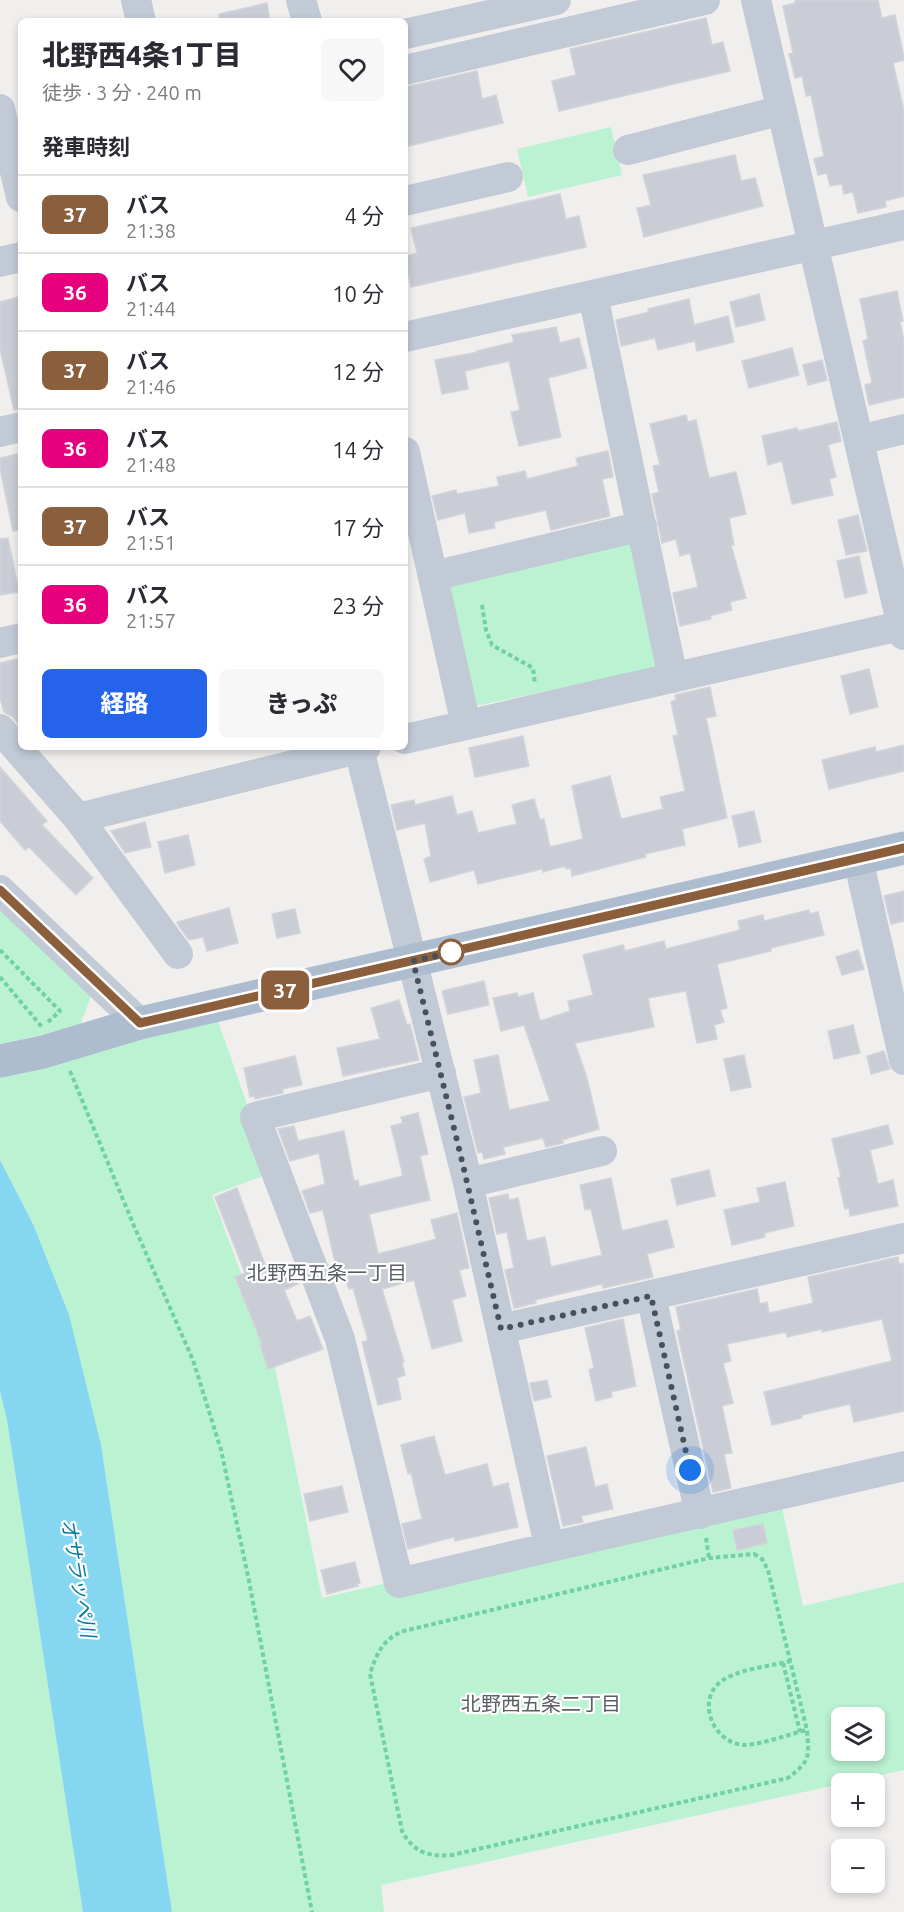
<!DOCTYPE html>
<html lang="ja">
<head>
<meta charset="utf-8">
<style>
	:root { --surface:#fff; --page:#f7f7f7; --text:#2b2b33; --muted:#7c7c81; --line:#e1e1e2; --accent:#2563eb }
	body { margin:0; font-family:Ubuntu,"Noto Sans JP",sans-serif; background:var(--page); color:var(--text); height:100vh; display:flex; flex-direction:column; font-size:22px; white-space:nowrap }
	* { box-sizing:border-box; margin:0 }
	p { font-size:20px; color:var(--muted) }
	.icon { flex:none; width:33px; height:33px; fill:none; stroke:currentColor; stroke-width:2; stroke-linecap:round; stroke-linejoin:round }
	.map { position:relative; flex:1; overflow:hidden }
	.panel { position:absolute; left:18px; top:18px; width:390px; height:732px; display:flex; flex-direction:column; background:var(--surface); border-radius:9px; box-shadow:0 3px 9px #0003 }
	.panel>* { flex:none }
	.badge { padding:0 12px; border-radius:9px; font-size:21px; line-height:39px }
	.fabs { position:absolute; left:831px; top:1707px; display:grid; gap:12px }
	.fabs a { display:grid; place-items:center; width:54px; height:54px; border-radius:9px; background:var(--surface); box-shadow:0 3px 9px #0003; font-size:30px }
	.you { position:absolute; width:30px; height:30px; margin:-15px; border:4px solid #fff; border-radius:50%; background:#1a73e8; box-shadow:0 0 0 9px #1a73e833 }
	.map>.badge { position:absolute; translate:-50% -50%; box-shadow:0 0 0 3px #fff }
	h2 { padding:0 24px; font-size:22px; line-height:54px }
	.round { display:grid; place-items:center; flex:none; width:63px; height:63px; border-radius:9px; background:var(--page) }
	.summary { display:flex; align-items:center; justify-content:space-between; height:102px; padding:0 24px }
	h1 { font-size:28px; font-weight:800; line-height:45px }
	.button { display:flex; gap:12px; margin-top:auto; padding:12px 24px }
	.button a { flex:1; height:69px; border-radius:9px; background:var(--accent); color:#fff; font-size:24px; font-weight:800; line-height:69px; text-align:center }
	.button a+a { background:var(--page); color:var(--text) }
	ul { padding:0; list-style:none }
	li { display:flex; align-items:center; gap:18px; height:78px; padding:0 24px; border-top:2px solid var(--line) }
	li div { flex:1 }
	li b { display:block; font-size:22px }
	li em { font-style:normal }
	li .badge { min-width:66px; font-weight:700; text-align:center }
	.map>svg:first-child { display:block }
</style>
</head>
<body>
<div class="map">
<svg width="904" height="1912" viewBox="0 0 904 1912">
	<rect width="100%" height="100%" fill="#f1efee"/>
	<path fill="#baf2d2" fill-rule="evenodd" d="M611,127l11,48 -94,22 -11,-48z
		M637,539l26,128 -193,40 -26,-127z
		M0,905l93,86 -13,34 -80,20z
		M216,1015l55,158 -59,22 62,167 48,236 457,-105 24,113 101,-24v188l-523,115 3,27h-212l-71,-467 -68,-221 -33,-64v-88zM842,1718h32v32h-32z
		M0,1391l7,29 76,492h-83z"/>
	<path fill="#85d6f1" d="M0,1160l33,64 36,91 32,130 71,467h-89l-76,-492 -7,-29z"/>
	<path fill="#cacdd5" stroke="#d2d4db" stroke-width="1.5" d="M795,0h83l4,18 13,-3 9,42v3l-11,3 11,47v86l-19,5 1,6 -28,6 -5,-21 -9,2 -2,-10 -12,2 -3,-13 -9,2 -4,-16 10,-3 -13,-61 -5,1 -4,-20 -7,2 -6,-24 4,-1 -10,-47 12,-3z
		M267,3l3,18h-51v-7z
		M706,18l6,27 11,-3 7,29 -171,40 -7,-30 24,-6 -6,-26z
		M477,71l5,28 14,-4 7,28 -98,24v-60z
		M735,155l6,26 14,-3 8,28 -119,31 -7,-29 14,-3 -8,-30z
		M560,194l6,25 13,-3 7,31 -175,40 -6,-31 12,-3 -6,-25z
		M897,291l6,30 -3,1 4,19v56l-35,8 -4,-20 7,-2 -9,-42 5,-2 -8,-40z
		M759,294l6,26 -29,7 -6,-25z
		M21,296v113l-7,1 -14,-61v-47z
		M689,299l5,26 34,-9 6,26 -37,9 -2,-10 -37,9 -3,-12 -34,8 -5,-26 33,-8 -1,-3z
		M556,327l4,16 19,-5 8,30 -39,10 13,59 -42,9 -8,-34 9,-2 -11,-49 -44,10 3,18 -26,5 -7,-34 43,-8 -1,-1 37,-9 -2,-7z
		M792,348l7,27 -50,13 -7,-27z
		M822,360l5,20 -19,5 -5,-20z
		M686,415l2,7 8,-2 13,58 27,-6 10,42 -17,4 5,27h-3l15,53 -16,4 2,8 -22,6 1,3 -31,7 -7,-33 25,-6 -8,-34 -10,3 -4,-17 -14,4 -10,-49 7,-2 -6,-26 7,-1 -10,-41z
		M837,422l4,19 -13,4 8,32 -7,2 4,16 -41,9 -10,-43 -14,4 -6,-29 35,-8 1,3z
		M608,451l5,26 -11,2 8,37 -59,14 -5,-20 -52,12 1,6 -26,5 -4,-20 -27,7 -6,-24 24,-6 1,4 42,-8 -2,-9 28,-6 2,8 51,-13 -2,-8z
		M17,454l4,20v56l-8,1 -13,-63v-10z
		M858,515l9,36 -21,4 -8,-35z
		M8,538l11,54 -19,3v-56z
		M859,556l8,37 -22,5 -8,-37z
		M21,658v69l-8,-10 -9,-5 -4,-15v-34z
		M869,669l9,38 -28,7 -9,-38z
		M710,687l6,29 -10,2 21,100 -45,11 3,16 -40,9 1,3 -74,19 -1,-8 -5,1 -1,-3 -22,6 -1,-3 -64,15 -4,-14 -44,12 -6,-23 7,-3 -6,-33 -28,7 -6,-25 23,-5 1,5 37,-9 5,19 15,-4 6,22 39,-9 -5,-19 22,-6 6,21 4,-1 6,28 33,-8 -11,-53 38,-10 11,43 42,-10 -3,-12 25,-6 -12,-55 5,-1 -7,-33 5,-2 -1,-5z
		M523,736l6,30 -54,11 -6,-29z
		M904,745v26l-75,18 -7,-29 53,-13 1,5z
		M0,767l47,54 -5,4 51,53 -17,17 -47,-48 -4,3 -25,-29z
		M754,811l7,31 -22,5 -7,-31z
		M145,822l6,25 -26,6 -14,-22z
		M188,835l7,30 -30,8 -7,-31z
		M904,891v30l-13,3 -7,-28z
		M229,908l9,35 -31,8 -4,-14 -14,3 -11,-15 -1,-3z
		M295,909l5,24 -23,5 -5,-24z
		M809,910l1,4 8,-2 6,23 -53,13v3l-54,13 10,44 -7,2 4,12 -10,3 3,14 -20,4 -11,-52 -38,7 6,29 -79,16 12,35 12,51 -37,11 1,3 -17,4 -3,-9 -40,9 2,7 -21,5 -2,-7 -4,1 -14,-56 17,-4 -7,-33 24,-5 11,55 41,-9 -26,-76 -23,6 -8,-33 24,-5 1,4 15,-4 7,28 30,-10 -2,-10 25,-6 -10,-40 40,-10 2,6 39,-10 2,8 74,-19 -2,-9 25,-6 1,6z
		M858,950l6,19 -22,6 -6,-18z
		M484,981l5,24 -41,9 -6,-23z
		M399,1000l8,25 3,-1 9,36 -76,16 -6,-28 43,-9 -9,-31z
		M853,1025l7,28 -26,6 -6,-28z
		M884,1051l6,18 -19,5 -4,-18z
		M744,1055l7,32 -20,4 -7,-32z
		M295,1056l7,29 -20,4 1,4 -28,6 -1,-3 -4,1 -6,-29z
		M418,1113l10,41 -8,2 10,44 -61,14 9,40 58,-15 -5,-19 26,-7 12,55 -10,2 7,26 -14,4 10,41 -30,8 -18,-69 -32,9 22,73 -2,1 3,12 -8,3 4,21 -23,6 -16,-63 6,-2 -15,-52 -4,1 -3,-7 -2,1 -5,-13 -2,1 -14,-61 -13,3 -8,-22 23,-7 -6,-31 -29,8 -12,-32 16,-3 4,15 46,-10 10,50 4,-1 1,7 44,-11 -12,-50 12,-3 -2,-6z
		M888,1125l5,19 -23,6 8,34 15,-4 5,26 -48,10 -1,-8 -4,1 -7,-31 3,-1 -9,-38z
		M709,1170l6,26 -38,9 -6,-26z
		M611,1178l11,53 45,-11 7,27 -27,7 6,23 -50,11 -1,-4 -67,16 1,3 -22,5 -9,-38 9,-2 -7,-36 -10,2 -8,-36 19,-4 1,6 9,-2 9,43 18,-4 6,30 51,-12 -11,-46 -6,1 -5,-25z
		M785,1182l9,44 -30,7 1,4 -33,8 -8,-35 36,-8 -3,-14z
		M237,1188l28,77 3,-1 4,12 20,-8 6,16 -14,6 13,31 13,-5 13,33 -55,20 -8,-24 2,-1 -27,-67 10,-4 -30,-76z
		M898,1257l1,7 5,-1v148l-50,11 -4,-18 -48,11v3l-30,7 -8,-33 128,-31 -10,-42 -60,13v-3l-35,8 -1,-5 -59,12 4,17 -8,2 10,40 -11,3 10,47 -8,1 7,34 -18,4 -36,-161 4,-1 -5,-23 81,-18 3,15 7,-2 2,11 44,-10 -5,-26z
		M623,1319l13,67 -25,6 1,5 -16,4 -7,-31 5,-2 -9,-40z
		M547,1380l4,17 -17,4 -4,-18z
		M434,1436l11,39 42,-11 6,23 15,-4 10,44 -63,14 -1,-4 -46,12 -6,-25 20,-5 -11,-46 -3,1 -7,-29z
		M586,1447l9,40 12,-3 6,25 -32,7 2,6 -20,4 -16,-70z
		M342,1486l6,26 -38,9 -6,-27z
		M763,1524l4,19 -30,7 -4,-20z
		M355,1562l5,21 -3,1 1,2 -31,8 -6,-24z"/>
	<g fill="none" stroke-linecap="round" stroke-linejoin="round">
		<path stroke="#70d1a6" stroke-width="4" stroke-dasharray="4.5 3" stroke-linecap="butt" d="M482,605l4,25 6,15 41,23 2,16
			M0,950l60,61 -12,11
			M0,977l42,50
			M70,1071l64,155 59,134 28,90 27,126 64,336
			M706,1538l3,20
			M754,1554l8,5 6,11 39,160c2,28 4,30 -19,48l-336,77c-23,2 -38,-2 -50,-24l-32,-157c6,-19 13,-36 34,-43l305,-73z
			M791,1661c-20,5 -51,8 -68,19 -28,18 -11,63 21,65 16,0 46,-11 63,-15
			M783,1663l17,69"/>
		<path stroke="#c1cad5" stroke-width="30" d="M136,0l5,21
			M301,0l6,21
			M756,0l148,635
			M405,34l151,-34
			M405,70l300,-70
			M0,109l21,88
			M628,150l154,-40
			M405,201l103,-24
			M0,262l21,-5
			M593,295l80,383
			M405,337l499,-112
			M0,432l21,-5
			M859,440l45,-11
			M405,452l61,273
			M433,576l209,-50
			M0,643l21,-5
			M0,729l78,89 100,136
			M405,739l499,-114
			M359,749l109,434 81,363
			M78,818l288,-71
			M858,859l46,201
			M0,890l140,133
			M441,1073l-186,44 85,222 59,244c168,-41 337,-78 505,-117
			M468,1183l134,-32
			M651,1296l49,218
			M501,1329l403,-91"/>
		<path stroke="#adbdcf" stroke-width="33" d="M0,1061l43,-9 97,-29 764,-175"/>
	</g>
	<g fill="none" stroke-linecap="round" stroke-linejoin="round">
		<g stroke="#fff" stroke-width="14">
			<path id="line" d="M0,890l140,133 764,-175"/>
		</g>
		<use href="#line" stroke="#8b5e3c" stroke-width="9"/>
		<path stroke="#46515d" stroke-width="6" stroke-dasharray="0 10.8" d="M451,952l8,-1 -46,10 49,200 39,168 150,-33 39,174"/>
	</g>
	<circle fill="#fff" stroke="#8b5e3c" stroke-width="3" cx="451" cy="952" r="12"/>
	<g text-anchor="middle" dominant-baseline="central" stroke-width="4.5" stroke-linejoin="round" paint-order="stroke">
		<g font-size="20" fill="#5b5f64" stroke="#fff">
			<text x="327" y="1272">北野西五条一丁目</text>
			<text x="541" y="1703">北野西五条二丁目</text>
		</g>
		<g font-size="20" font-style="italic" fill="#057aa2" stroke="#fff">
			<text transform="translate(79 1578) rotate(80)">オサラッペ川</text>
		</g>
	</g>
</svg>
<div class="fabs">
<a><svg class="icon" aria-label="layers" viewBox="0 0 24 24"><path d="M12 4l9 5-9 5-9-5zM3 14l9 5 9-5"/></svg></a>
<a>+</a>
<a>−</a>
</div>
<div class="you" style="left:690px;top:1470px"></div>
<b class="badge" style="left:285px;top:990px;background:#8b5e3c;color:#fff">37</b>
<section class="panel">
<div class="summary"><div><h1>北野西4条1丁目</h1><p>徒歩 · 3 分 · 240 m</p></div><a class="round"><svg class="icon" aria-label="heart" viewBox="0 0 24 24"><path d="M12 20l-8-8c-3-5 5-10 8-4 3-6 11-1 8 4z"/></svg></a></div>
<h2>発車時刻</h2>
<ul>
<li><span class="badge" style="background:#8b5e3c;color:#fff">37</span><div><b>バス</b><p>21:38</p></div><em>4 分</em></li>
<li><span class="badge" style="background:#e6007e;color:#fff">36</span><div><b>バス</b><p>21:44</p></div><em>10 分</em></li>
<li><span class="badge" style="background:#8b5e3c;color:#fff">37</span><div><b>バス</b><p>21:46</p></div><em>12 分</em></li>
<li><span class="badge" style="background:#e6007e;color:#fff">36</span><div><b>バス</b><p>21:48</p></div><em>14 分</em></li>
<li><span class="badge" style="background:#8b5e3c;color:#fff">37</span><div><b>バス</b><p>21:51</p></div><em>17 分</em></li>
<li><span class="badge" style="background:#e6007e;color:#fff">36</span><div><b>バス</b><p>21:57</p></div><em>23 分</em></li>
</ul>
<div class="button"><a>経路</a><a>きっぷ</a></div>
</section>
</div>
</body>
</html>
